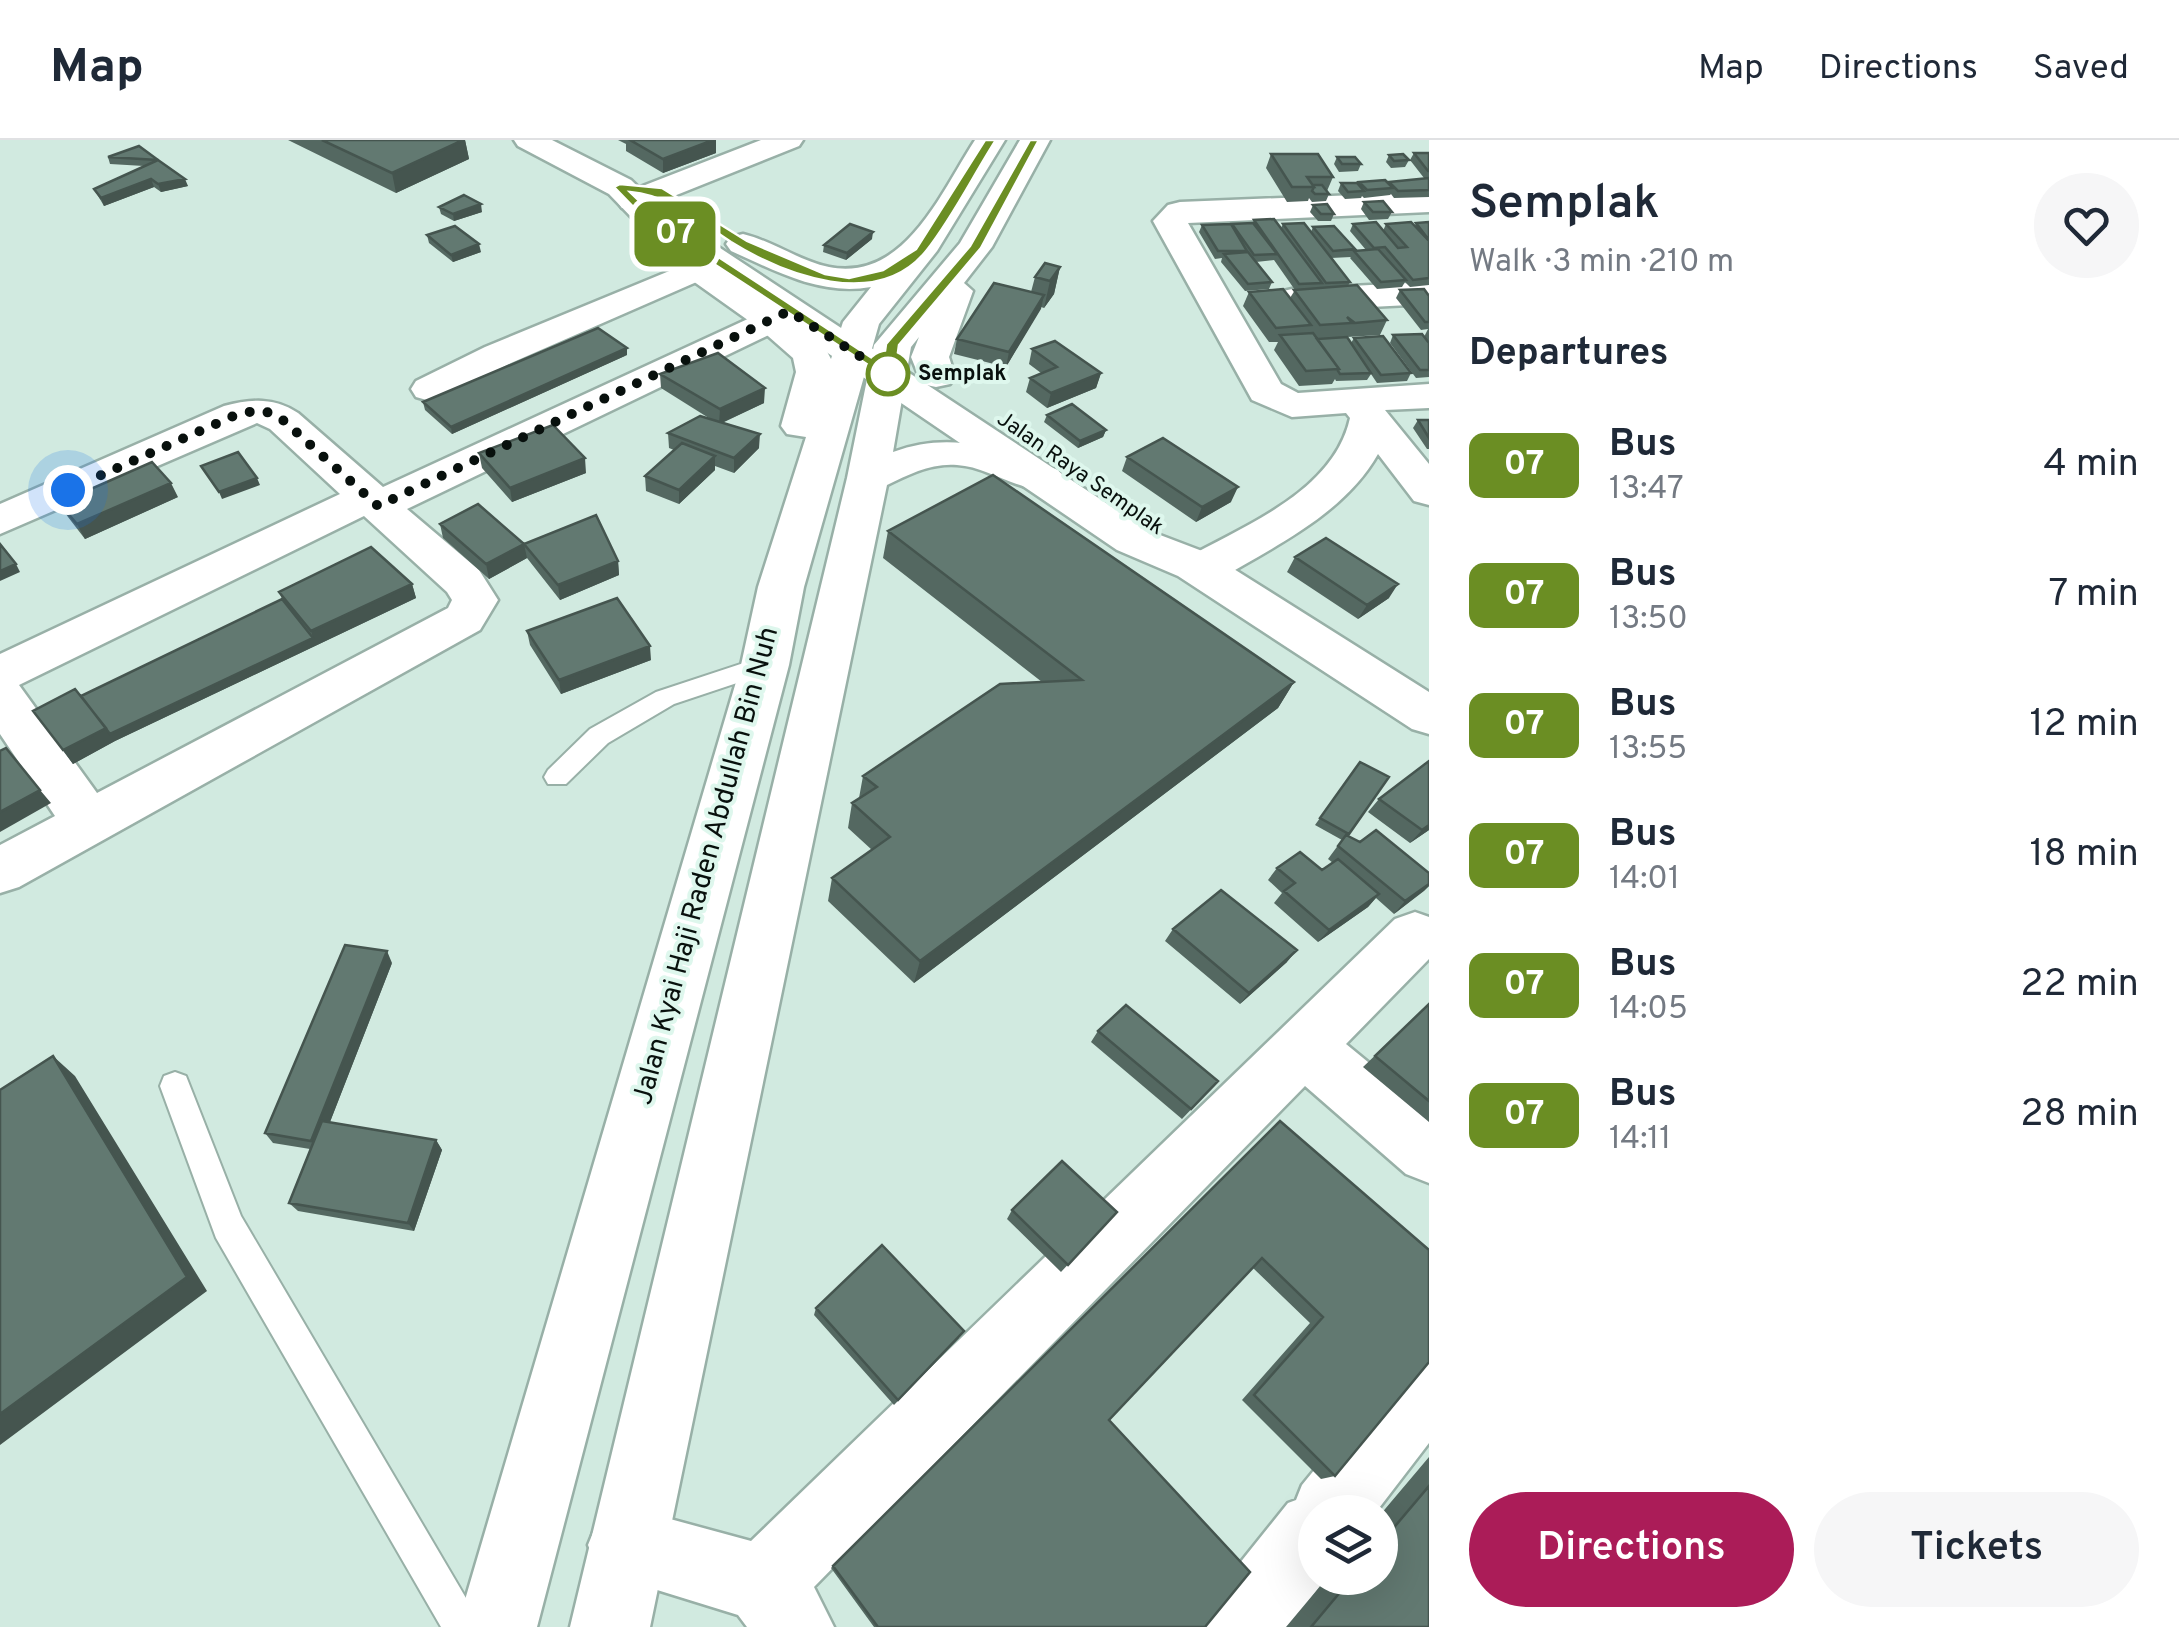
<!DOCTYPE html>
<html lang="en">
<head>
<meta charset="utf-8">
<style>
	:root { --surface:#fff; --page:#f6f6f7; --text:#1f2937; --muted:#747a83; --line:#e0e1e3; --accent:#ab1c58 }
	body { margin:0; font-family:Overpass,sans-serif; background:var(--page); color:var(--text); height:100vh; display:flex; flex-direction:column; font-size:38px; white-space:nowrap }
	* { box-sizing:border-box; margin:0 }
	p { font-size:32px; color:var(--muted) }
	.icon { flex:none; width:55px; height:55px; fill:none; stroke:currentColor; stroke-width:2; stroke-linecap:round; stroke-linejoin:round }
	.map { position:relative; flex:1; overflow:hidden }
	.side { display:flex; flex-direction:column; background:var(--surface); width:750px }
	.side>* { flex:none }
	.badge { padding:0 20px; border-radius:15px; font-size:35px; line-height:65px }
	.controls { position:absolute; left:1298px; top:1355px; display:grid; gap:20px }
	.controls a { display:grid; place-items:center; width:100px; height:100px; border-radius:50%; background:var(--surface); box-shadow:0 10px 40px #0002; font-size:50px }
	.you { position:absolute; width:50px; height:50px; margin:-25px; border:8px solid #fff; border-radius:50%; background:#1a73e8; box-shadow:0 0 0 15px #1a73e833 }
	.map>.badge { position:absolute; translate:-50% -50%; box-shadow:0 0 0 5px #fff }
	h2 { padding:0 40px; font-size:38px; line-height:90px }
	.round { display:grid; place-items:center; flex:none; width:105px; height:105px; border-radius:52px; background:var(--page) }
	.overview { display:flex; align-items:center; justify-content:space-between; height:170px; padding:0 40px }
	h1 { font-size:48px; font-weight:600; line-height:75px }
	.cta { display:flex; gap:20px; margin-top:auto; padding:20px 40px }
	.cta a { flex:1; height:115px; border-radius:60px; background:var(--accent); color:#fff; font-size:40px; font-weight:600; line-height:115px; text-align:center }
	.cta a+a { background:var(--page); color:var(--text) }
	ul { padding:0; list-style:none }
	li { display:flex; align-items:center; gap:30px; height:130px; padding:0 40px }
	li div { flex:1 }
	li b { display:block; font-size:38px }
	li em { font-style:normal }
	li .badge { min-width:110px; font-weight:700; text-align:center }
	header { display:flex; align-items:center; gap:60px; box-sizing:border-box; height:140px; padding:0 50px; background:var(--surface); border-bottom:2px solid var(--line) }
	header strong { font-size:48px }
	nav { display:flex; gap:55px; margin-inline-start:auto; font-size:35px }
	main { display:flex; flex:1; min-height:0 }
	.map>svg:first-child { display:block }
</style>
</head>
<body>
<header>
<strong>Map</strong>
<nav><a>Map</a><a>Directions</a><a>Saved</a></nav>
</header>
<main>
<div class="map">
<svg width="1429" height="1487" viewBox="0 0 1429 1487">
	<rect width="100%" height="100%" fill="#d1eae0"/>
	<g fill="none" stroke-linecap="round" stroke-linejoin="round">
		<g stroke="#98b0a7" stroke-width="4">
			<path id="lane" d="M765,516l12,9 -4,6 -99,33 -66,39 -42,41h-18l-4,-7 4,-7 42,-41 66,-37z
				M175,932l11,4 55,140 242,411h-42l-225,-389 -56,-152 4,-10z"/>
		</g>
		<g stroke="#98b0a7" stroke-width="5">
			<path id="street" d="M761,0h42l-4,6 -155,62h-22l-5,-7 5,-7z
				M1429,52v20l-241,11 93,161 17,9 131,-9v24l-44,2 44,54v41l-15,-4 -36,-47c-34,60 -103,92 -160,126l-16,4 -16,-4 -6,-11 6,-11c60,-33 148,-67 164,-140l-4,-5 -54,4 -40,-17 -99,-179 15,-16 12,-3z
				M696,120l12,3 5,7 -5,7 -197,86 -67,34 -14,4 -14,-4 -5,-8 5,-8 69,-34z
				M1429,142v22l-137,7 -13,-3 -5,-8 5,-8 13,-3z
				M789,160l13,3 5,8 -5,8 -395,190 72,61 19,30 -18,30 -461,257 -19,6v-48l55,-29 -55,-82v-80l340,-160 -70,-65 -13,-6 -257,111v-30l224,-98c27,-7 50,-9 74,7l85,74zM364,376l83,76 5,8 -4,8 -351,185 -78,-108z
				M1415,772l14,5v42l-83,85 83,68v71l-23,-9 -101,-88 -491,501 20,40h-87l-9,-12 -139,-43 -11,-27 11,-27 27,-11 125,34 644,-622z
				M1429,1209v94l-53,69h-61v66h11l-37,49h-90l12,-28 77,-96 8,-3 6,-15 102,-125z"/>
		</g>
		<g stroke="#98b0a7" stroke-width="5">
			<path id="primary" d="M514,0h38l79,40 30,29 486,321 63,24 219,138v42l-17,-5 -234,-153 -61,-26 -480,-327 -28,-29 -91,-48z"/>
		</g>
		<g stroke="#98b0a7" stroke-width="5">
			<path id="highway" d="M975,0h30l-68,111 -58,73 -75,263 -15,78 -252,962h-80l284,-962 17,-78 48,-150 -19,-3 -6,-8 15,-54 -3,-14 -34,-30 -111,-79 -15,-33 4,-7h24l14,28 110,75 39,34 7,13 12,-37 28,-35c-51,9 -95,-16 -140,-36l-5,-7 5,-7 12,-3c30,7 56,27 86,33 76,15 112,-75 146,-127z
				M1020,0h30l-58,107 -28,36 9,8 -24,66 6,19 -5,8 -14,3 -14,-3 -11,-27 8,-20 -8,10 -18,105c59,-22 109,-3 165,18l6,9 -6,9c-35,9 -66,-21 -101,-23 -26,-2 -47,9 -70,20l-237,1142h-80l277,-1149 27,-133 86,-102z"/>
		</g>
		<use href="#lane" fill="#fff" fill-rule="evenodd"/>
		<use href="#street" fill="#fff" fill-rule="evenodd"/>
		<use href="#primary" fill="#fff" fill-rule="evenodd"/>
		<use href="#highway" fill="#fff" fill-rule="evenodd"/>
	</g>
	<path fill="#546861" d="M288,0h177l4,19 -73,34z
		M618,0h98v13l-53,20 -37,-22v-7z
		M139,6l49,40 -27,6 -7,-5 -50,19 -10,-17 50,-23 -34,-2 -2,-7z
		M1414,13h15v44l-35,1 -3,-4 -1,1 -26,3 -2,-2 -1,2 -16,1 -7,-8 3,-8 47,1 1,-2 35,-4 -14,-18z
		M1271,14l62,23 -6,14 2,3 -3,7 -14,1 -3,-4 -1,3 -21,1 -21,-34z
		M1389,15l20,5 -4,7 -14,1 -5,-6z
		M1337,17l24,7 -3,7 -19,1 -5,-8z
		M1364,62l28,10 -4,7 -19,1 -8,-11z
		M1313,65l21,9 -3,7h-13l-8,-9z
		M439,67l43,5 -28,9 -13,-7z
		M1254,80l27,8 2,-4 28,8 2,-5 42,22 -1,2 12,-1 -16,-19 3,-7 30,7 3,-7 29,2 1,-3 13,-1v63l-19,2 -5,-5 -3,5 -25,2 -27,-31 1,-1 -20,1 19,24 -2,4 39,34 -7,15 -33,2 -2,-1v1l6,6 3,-5 57,35 -4,8 -30,2 -6,-9 -4,6 -31,1 -1,-2 -3,5 -33,2 -25,-36 4,-8h-9l-26,-36 6,-14 41,6 5,-8 -21,-30 -18,2 16,20 -3,7 -24,2 -24,-29 1,-4 -7,1 -16,-27 3,-7 51,-2z
		M427,95l54,17 -28,10 -24,-19z
		M872,99l-26,21 -23,-8 1,-7z
		M1060,127l-6,27 -10,14 -3,-1 -35,60 -52,-13 3,-15 74,-47 4,-15z
		M1400,150l29,6v81l-13,1 -26,-35 3,-8 31,2 4,-8 -7,1 -25,-32z
		M1032,209l69,24 -5,15 -49,20 -21,-16 4,-14 11,-5 -12,-9z
		M627,215l-175,79 -27,-24 -2,-8z
		M660,234l104,29 -42,20 37,25 -25,25 -19,-7v4l-36,34 -33,-13 -1,-15 29,-26 -5,-2 -1,-15 44,-13 -51,-32z
		M1047,275l59,15 -3,7 -25,11 -34,-26z
		M1418,280h11v29h-2l-14,-21z
		M479,313l107,20 -74,29 -30,-34z
		M1127,317l104,45 -35,20 -74,-51z
		M178,357l-93,42 -17,-22 -9,-14z
		M440,384l84,20 94,17 1,14 -59,25 -33,-42 -38,21 -46,-41z
		M888,391l406,151 -16,26 -364,275 -86,-82 4,-23 40,-28 -24,-22 4,-25 7,-5 4,-22 179,-94 -159,-124z
		M1295,417l94,41 -31,21 -71,-47z
		M412,444l4,14 -301,143 -42,23 -40,-53 48,-15 201,-97 -3,-7z
		M527,491l124,29 -90,34 -31,-49z
		M1360,622l29,15 -41,59 81,37v13l-35,28 -18,-16 -8,9 -50,35 -44,-39 8,-10 -14,-13 9,-12 45,2 11,-7 -5,-4 14,-19 -27,-15z
		M1379,659l50,31 -19,13 -42,-31z
		M1173,789l114,33 -47,42 -75,-63z
		M392,823l-62,159 106,18 6,10 -28,81 -116,-20 -9,-8 21,-54 -37,-6 -8,-10z
		M1429,864v118l-66,-55z
		M1098,891l120,50 -36,38 -91,-77z
		M1269,991l160,119 -94,226 -14,3 -79,-79 68,-77 -57,-55 -144,152 96,207h-331l-43,-59z
		M1012,1070l105,2 -56,60 -54,-53z
		M816,1168l143,30 -65,67 -80,-90z
		M1429,1317v170h-143l41,-49h53v-63z"/>
	<path fill="#45554f" d="M463,0h2l4,19 -73,34 -4,-20z
		M713,0h3v13l-53,20v-14z
		M151,39l3,8 -50,19 -3,-8z
		M185,39l3,7 -27,6 -3,-8z
		M481,64l1,8 -28,9 -1,-7z
		M873,92l-1,7 -26,21 1,-7z
		M479,104l2,8 -28,10 -2,-7z
		M1060,127l-6,27 -10,14 6,-27z
		M1044,155l-3,14 -35,58 3,-15z
		M627,208v7l-175,79 -1,-7z
		M1101,233l-5,15 -49,20 4,-15z
		M765,248l-1,15 -45,21 1,-15z
		M1106,290l-3,7 -25,11 2,-7z
		M760,294l-1,14 -25,25v-15z
		M715,316v14l-36,34v-14z
		M585,318l1,15 -74,29 -2,-14z
		M257,338l3,7 -38,14 -3,-7z
		M171,343l7,14 -93,42 -8,-15z
		M1238,347l-7,15 -35,20 6,-15z
		M524,404l3,14 -38,21 -3,-15z
		M618,421l1,14 -59,25 -2,-15z
		M16,424l4,8 -20,9v-10z
		M412,444l4,14 -301,143 -42,23 -10,-14 43,-22 207,-90 -2,-7z
		M1398,444l-9,14 -31,21 9,-14z
		M650,506l1,14 -90,34 -2,-14z
		M1294,542l-16,26 -364,275 6,-22z
		M40,650l11,13 -51,29v-20z
		M1429,685v5l-19,13 12,-13z
		M1429,744v2l-5,5 -30,23 11,-13z
		M1379,754l-11,13 -50,35 11,-12z
		M1297,810l-10,12 -47,42 9,-11z
		M387,811l5,12 -73,187 -8,-9z
		M53,916l22,20 132,215 -207,154v-31z
		M436,1000l6,10 -28,81 -6,-8z"/>
	<path fill="#627971" stroke="#45554f" stroke-width="2.5" d="M322,0h141l-71,33z
		M630,0h83l-50,19z
		M139,6l19,14 -50,-3z
		M1414,13h15v18h-1z
		M1271,14h47l15,23h-26l7,10h-22z
		M1403,14l6,6 -15,1 -5,-6z
		M1337,17h18l6,7h-19z
		M158,20l27,19 -27,5 -7,-5 -50,19 -7,-9z
		M1429,38v12l-31,1 -9,-9z
		M1385,40l8,8 -26,2 -8,-8z
		M1341,43h16l7,8 -16,1z
		M1313,45h9l7,9h-14l-3,-3 2,-4z
		M464,55l17,9 -28,10 -14,-7z
		M1383,61l9,11h-19l-9,-10z
		M1327,64l7,10h-13l-8,-9z
		M1274,79l48,64 -23,1 -45,-64z
		M1376,82l22,26 9,-1 -21,-23 25,-2 18,19v37l-16,2 -28,-33 -11,1 -21,-24z
		M1429,82v18l-13,-17z
		M1253,83l24,31 -23,1 -22,-31z
		M1304,83l46,59 -24,1 -43,-59z
		M850,84l23,8 -26,21 -23,-8z
		M1231,84l16,27h-29l-16,-26z
		M455,86l24,18 -28,11 -24,-20z
		M1334,86l21,23 -22,2 -20,-24z
		M1378,109l28,31 -25,2 -27,-31z
		M1248,112l24,30 -24,2 -24,-30z
		M1045,123l15,4 -10,14 -15,-4z
		M994,143l50,12 -35,57 -52,-13z
		M1357,145l30,35 -32,3 -8,-6 5,6 -32,2 -26,-35z
		M1283,149l28,36 -35,3 -27,-36z
		M1424,149l5,7v26h-4l-25,-32z
		M598,188l29,20 -176,79 -28,-25z
		M1313,193l26,36 -33,2 -26,-36z
		M1422,194l7,9v27h-9l-27,-35z
		M1383,196l28,37 -30,2 -27,-37z
		M1347,197l24,36 -31,1 -2,-3 1,-2 -22,-30z
		M1055,201l46,32 -50,20 -21,-15 27,-11 -25,-18z
		M718,213l47,35 -45,21 -60,-35z
		M1072,264l34,26 -26,11 -33,-26z
		M700,276l60,18 -26,24 -66,-25z
		M1418,280h11v18z
		M553,285l32,33 -75,30 -31,-35z
		M1163,298l75,49 -36,20 -75,-50z
		M682,303l33,13 -36,34 -34,-14z
		M238,312l19,26 -38,14 -18,-26z
		M152,322l19,21 -94,41 -18,-21z
		M993,335l301,207 -374,279 -88,-83 58,-41 -38,-34 25,-16 -14,-11 137,-92 82,-4 -194,-149z
		M478,364l46,40 -38,20 -46,-40z
		M596,375l22,46 -60,24 -34,-41z
		M1326,398l72,46 -31,21 -72,-48z
		M0,404l16,20 -16,7z
		M371,407l41,37 -101,47 -32,-39z
		M617,458l33,48 -91,34 -32,-49z
		M282,459l31,39 -203,96 -29,-38z
		M75,549l31,39 -43,22 -30,-39z
		M6,608l34,42 -40,22v-61z
		M1429,621v64l-7,5 -43,-31z
		M1360,622l29,15 -40,57 -29,-16z
		M1376,690l53,43v11l-24,17 -67,-55 8,-11 14,7z
		M1300,712l22,18 16,-11 41,35 -50,36 -45,-39 11,-8 -18,-15z
		M1221,750l76,60 -48,43 -76,-64z
		M345,805l42,6 -76,190 -46,-8z
		M1429,864v97l-54,-45z
		M1126,865l92,76 -27,28 -93,-78z
		M53,916l134,221 -187,137v-324z
		M322,981l114,19 -28,83 -119,-20z
		M1280,981l149,129v112l-94,114 -81,-81 69,-78 -61,-59 -153,162 141,152 -45,55h-327l-45,-61z
		M1062,1021l55,51 -49,53 -56,-55z
		M882,1105l82,86 -66,69 -82,-92z
		M1429,1346v141h-118l41,-49h28v-34z"/>
	<path fill="#6b8e23" stroke="#fff" stroke-width="2.5" d="M985,0h11c-23,36 -43,77 -69,110 -49,62 -143,25 -196,-8 -32,-21 -63,-47 -101,-50l23,22 230,151 3,-21 84,-98 60,-106h9l-58,108 -82,97 -4,29 -7,4 -243,-159 -31,-32 6,-3 42,4 85,53 78,33 24,4 34,-8 33,-21z"/>
	<g fill="none" stroke-linecap="round" stroke-linejoin="round">
		<path stroke="#08100d" stroke-width="10" stroke-dasharray="0 18" d="M68,350l170,-76c19,-4 31,-5 46,7l94,85 411,-195 99,63"/>
	</g>
	<circle fill="#fff" stroke="#6b8e23" stroke-width="5" cx="888" cy="234" r="20"/>
	<g text-anchor="middle" dominant-baseline="central" stroke-width="8" stroke-linejoin="round" paint-order="stroke">
		<g font-size="22" font-weight="bold" fill="#08100d" stroke="#def7ed" text-anchor="start">
			<text x="918" y="234">Semplak</text>
		</g>
		<g font-size="22" fill="#08100d" stroke="#def7ed">
			<text transform="translate(1080 334) rotate(35)">Jalan Raya Semplak</text>
		</g>
		<g font-size="28" fill="#08100d" stroke="#def7ed">
			<text transform="translate(707 726) rotate(-75)">Jalan Kyai Haji Raden Abdullah Bin Nuh</text>
		</g>
	</g>
</svg>
<div class="controls">
<a><svg class="icon" aria-label="layers" viewBox="0 0 24 24"><path d="M12 4l9 5-9 5-9-5zM3 14l9 5 9-5"/></svg></a>
</div>
<div class="you" style="left:68px;top:350px"></div>
<b class="badge" style="left:675px;top:94px;background:#6b8e23;color:#fff">07</b>
</div>
<section class="side">
<div class="overview"><div><h1>Semplak</h1><p>Walk · 3 min · 210 m</p></div><a class="round"><svg class="icon" aria-label="heart" viewBox="0 0 24 24"><path d="M12 20l-8-8c-3-5 5-10 8-4 3-6 11-1 8 4z"/></svg></a></div>
<h2>Departures</h2>
<ul>
<li><span class="badge" style="background:#6b8e23;color:#fff">07</span><div><b>Bus</b><p>13:47</p></div><em>4 min</em></li>
<li><span class="badge" style="background:#6b8e23;color:#fff">07</span><div><b>Bus</b><p>13:50</p></div><em>7 min</em></li>
<li><span class="badge" style="background:#6b8e23;color:#fff">07</span><div><b>Bus</b><p>13:55</p></div><em>12 min</em></li>
<li><span class="badge" style="background:#6b8e23;color:#fff">07</span><div><b>Bus</b><p>14:01</p></div><em>18 min</em></li>
<li><span class="badge" style="background:#6b8e23;color:#fff">07</span><div><b>Bus</b><p>14:05</p></div><em>22 min</em></li>
<li><span class="badge" style="background:#6b8e23;color:#fff">07</span><div><b>Bus</b><p>14:11</p></div><em>28 min</em></li>
</ul>
<div class="cta"><a>Directions</a><a>Tickets</a></div>
</section>
</main>
</body>
</html>
